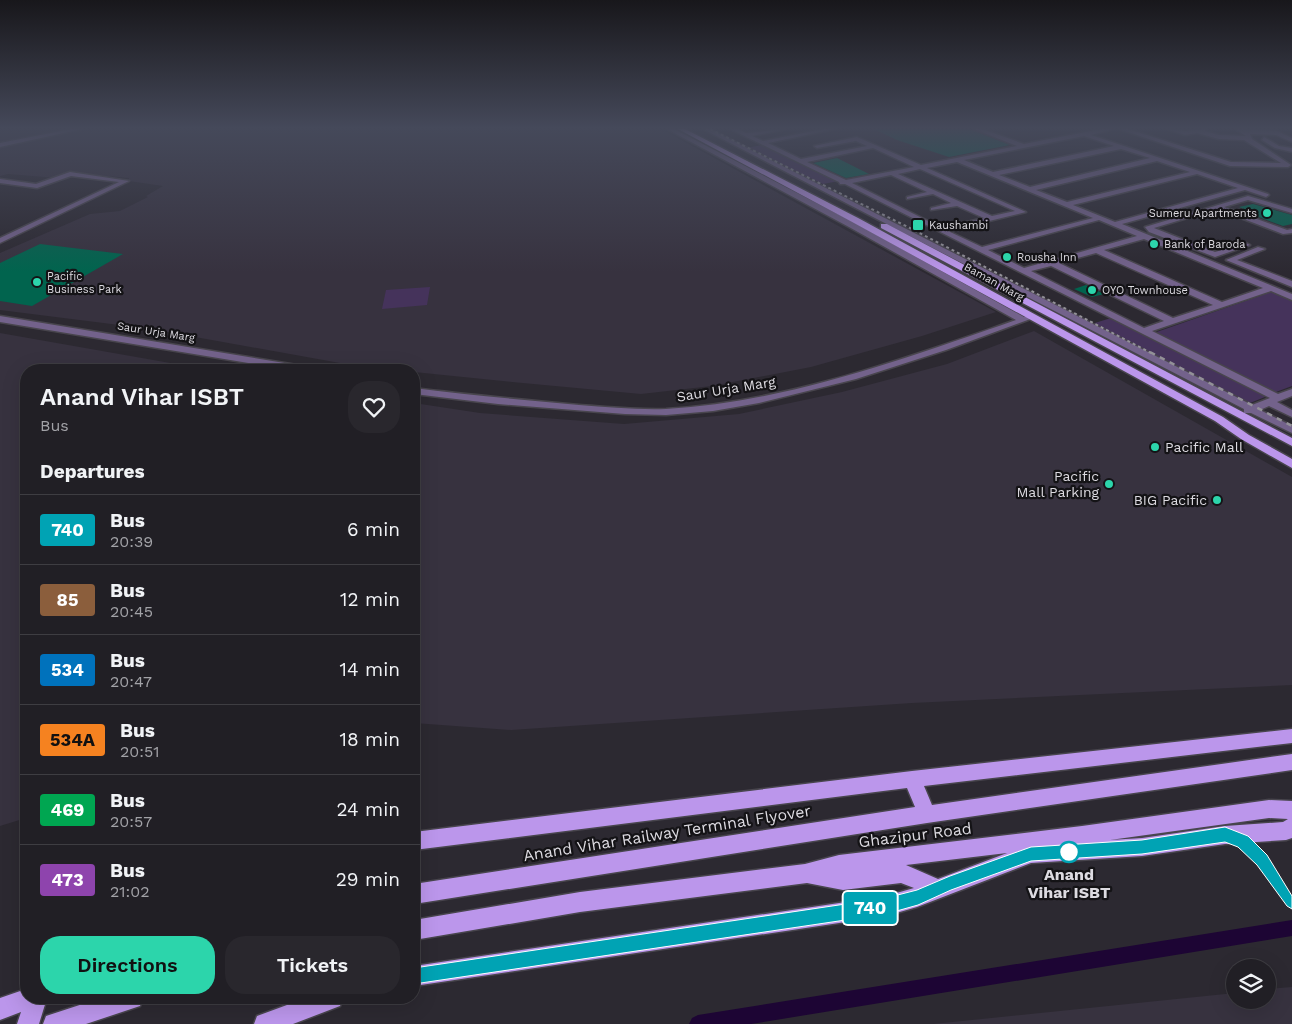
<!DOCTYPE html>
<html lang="en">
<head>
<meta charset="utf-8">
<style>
	:root { --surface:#211f25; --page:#29272d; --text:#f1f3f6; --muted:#a2a2a7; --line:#3e3d42; --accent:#2cd5ab }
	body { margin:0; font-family:"Work Sans",sans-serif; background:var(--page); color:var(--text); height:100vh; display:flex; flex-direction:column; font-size:19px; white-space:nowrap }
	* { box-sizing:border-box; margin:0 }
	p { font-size:16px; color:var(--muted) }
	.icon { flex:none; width:28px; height:28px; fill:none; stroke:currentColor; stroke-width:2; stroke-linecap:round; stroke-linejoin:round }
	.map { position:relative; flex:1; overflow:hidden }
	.panel { position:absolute; left:20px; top:364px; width:400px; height:640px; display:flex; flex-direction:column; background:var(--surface); border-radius:20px; box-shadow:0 5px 20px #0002,0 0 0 1px var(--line) }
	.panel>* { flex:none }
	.badge { padding:0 10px; border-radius:4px; font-size:18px; line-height:32px }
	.tools { position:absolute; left:1226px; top:959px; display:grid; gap:10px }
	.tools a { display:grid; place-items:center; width:50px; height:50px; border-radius:50%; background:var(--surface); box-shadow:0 5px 20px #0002,0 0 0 1px var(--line); font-size:25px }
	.map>.badge { position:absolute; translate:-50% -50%; box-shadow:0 0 0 2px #fff }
	h2 { padding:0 20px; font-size:19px; line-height:45px }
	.round { display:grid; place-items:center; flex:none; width:52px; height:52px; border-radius:20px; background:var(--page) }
	.summary { display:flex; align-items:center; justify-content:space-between; height:85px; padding:0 20px }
	h1 { font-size:24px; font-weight:600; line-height:38px }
	.primary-button { display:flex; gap:10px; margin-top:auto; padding:10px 20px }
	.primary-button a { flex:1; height:58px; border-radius:20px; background:var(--accent); color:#111; font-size:20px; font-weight:600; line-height:58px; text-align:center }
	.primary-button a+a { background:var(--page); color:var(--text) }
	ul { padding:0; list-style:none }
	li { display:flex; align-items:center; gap:15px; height:70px; padding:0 20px; border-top:1px solid var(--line) }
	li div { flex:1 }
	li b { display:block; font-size:19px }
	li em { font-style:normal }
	li .badge { min-width:55px; font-weight:700; text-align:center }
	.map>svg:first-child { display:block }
</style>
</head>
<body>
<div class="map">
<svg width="1292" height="1024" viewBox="0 0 1292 1024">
	<rect width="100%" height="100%" fill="#2c2931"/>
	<path fill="#37323f" d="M0,129h63l-63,13z
		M85,129h576l335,183 -74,24 -111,31 -99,19 -71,8 -129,-12 -98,-10v-2l-52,-3 -211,-38 -151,-19v-57l90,-39 30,-3 28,-14 -2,-1 17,-10 -34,-5v-3l-58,-5 -14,5 -49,-4 -8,2v-29z
		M1034,331l258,146v208l-380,18 -401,27 -97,-7v-320l66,10 144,11 115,-10 103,-22 105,-28z
		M0,333l210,37h-184v448l-26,8z
		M1292,987v37h-359l302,-31v7h33v-11z"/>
	<path fill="#45335b" d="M762,145l77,36 -16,3 -77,-36z
		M430,287l-3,18 -45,4 4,-19z
		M1271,292l21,9v85l-16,6 -16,-4 -109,-54z
		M1111,318l153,76 1,3 -20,8 -28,-8 -132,-71z"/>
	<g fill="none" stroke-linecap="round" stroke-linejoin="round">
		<path fill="#1d0534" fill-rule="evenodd" d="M1292,920v16l-541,88h-62l3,-6 6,-3z"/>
	</g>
	<path fill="#01644e" d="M874,129h95l41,16 -61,12 -52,-17z
		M837,158l32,16 -23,4 -33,-15z
		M1253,204l39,11v9l-9,2 -43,-16 4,-1 -5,-2z
		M40,244l83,10 -91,52 -32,-5v-38z
		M1086,285l18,9 -12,3 -18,-8z"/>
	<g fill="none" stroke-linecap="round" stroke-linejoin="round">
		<g stroke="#48454d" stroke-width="3">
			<path id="minor" d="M71,129h11l-82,18v-4z
				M667,129h7l181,94 169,94 8,-3 4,3 -90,33 -90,29 -97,24 -46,8 -47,4 -41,-1 -127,-10 -84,-10v-6c55,7 110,12 165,17 29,2 58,5 87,4 121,-7 237,-50 350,-89l-167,-93z
				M703,129h7l542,276 18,-7 -425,-214h-5l-1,-2 -109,-53h8l8,4 40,-4 -34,7 11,5 60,-12h12l-67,14 33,16 66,-13 -11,-5 -39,7 -3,-2 43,-9 64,28 96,-19 -43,-17h8l42,15 77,-15h12l-22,6 177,59 1,1 -3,2 -21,-7 -123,34 170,70v6l-21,-9 -119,40 126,63 14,-5v7l-15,6 15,8v7l-23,-11 -9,4 32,16v7l-41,-20h-7v-4zM1084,136l30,10 -121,26 -29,-12zM873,148l41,19 -68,13 -39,-18zM1121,149l29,9 -120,29 -31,-12zM1157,161l33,11 -123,30 -31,-12zM957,162l136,56 -111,29 -34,-16 78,-19 -99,-44zM920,169l95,42 -23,5 -94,-42zM1197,174l41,14 -123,34 -42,-17zM891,175l36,17 -20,5v2l26,-5 18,9 -20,5v2l26,-4 27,12 -42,10 -90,-45zM1099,220l38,16 -113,32 -36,-18zM1144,239l119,49 -41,14 -118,-52zM1096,253l117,52 -40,13 -114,-55zM1051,266l113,55 -20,7 -113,-57z
				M1119,129h9l103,33 50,1 -37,-23 -25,-1 -22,-6 -12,2 -18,-6 18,2 20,-2v2l14,4 27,1 -11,-7 42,2 15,7v4l-16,-7 -26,-1 2,5 39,26 -3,2 -58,-1z
				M1264,137l15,9 13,2v4l-17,-4 -13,-8z
				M70,172l59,9 -129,62v-5l119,-56 -48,-6 -34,12 -37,-5v-4l36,5z
				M1248,196l44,13v4l-44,-13 -24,7 63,23 5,-1v4l-9,1 -66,-25 -63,19 61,24 31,-9 4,2 -35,12 -66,-25 -4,-5z
				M1258,247l7,2 -28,11 55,21v6l-66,-27z
				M0,316l309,51 5,3h-23l-291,-48z"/>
		</g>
		<g stroke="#48454d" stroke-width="3">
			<path id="major" d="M678,129h7l175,90 363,198 26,18 43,24v9l-51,-29 -26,-18 -361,-198z
				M881,224h6l405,214v8l-411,-218z
				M1292,729v14l-368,43 8,19 360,-51v16l-365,53 -513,81v-20l501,-77 -8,-19 -493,62v-18l498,-61z
				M1269,800l23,1v37l-6,2 -61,4 -83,12 -111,7 -114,44 -31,9 -472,70v-20l472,-70 28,-8 -13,-5 -58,7 -36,-7 -227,29 -166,28v-20l166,-28 225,-28 34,-9 243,-29zM1269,818l19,1 -5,3 -58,4 -83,12 -32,2zM1007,853l-69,26 -32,-14z
				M26,989v9h21l-8,26h-22l4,-12 -21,8v-22z
				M101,998h42l-3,8 -54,18h-43l3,-8z
				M306,998h37l-3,8 -47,18h-39l3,-8z"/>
		</g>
		<use href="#minor" fill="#73628b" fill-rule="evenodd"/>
		<use href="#major" fill="#bb96eb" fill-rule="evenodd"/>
		<path stroke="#939198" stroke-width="2" stroke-dasharray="3 3" stroke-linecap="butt" d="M710,129l198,98 245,127"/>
		<path stroke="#939198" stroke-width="2.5" stroke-dasharray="5.5 5.5" stroke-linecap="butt" d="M1150,352l142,74"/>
	</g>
	<linearGradient id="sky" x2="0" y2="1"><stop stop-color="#18171b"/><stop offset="0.47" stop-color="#45495a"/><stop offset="1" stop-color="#45495a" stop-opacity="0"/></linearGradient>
	<rect width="1292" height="272" fill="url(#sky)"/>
	<path fill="#00a3b4" stroke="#fff" d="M1225,827l23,9 19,19 25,41v13l-5,-3 -30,-41 -19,-18 -13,-5 -83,12 -111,7 -80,29 -33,15 -32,9 -472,70 -6,-2 -2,-6 2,-6 6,-2 472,-70 31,-8 33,-14 81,-29 111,-7z"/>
	<g fill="#2cd5ab" stroke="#141316" stroke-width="2">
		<circle cx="1267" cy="213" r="5"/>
		<rect x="912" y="219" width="12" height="12" rx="2.5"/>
		<circle cx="1154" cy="244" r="5"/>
		<circle cx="1007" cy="257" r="5"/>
		<circle cx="37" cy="282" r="5"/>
		<circle cx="1092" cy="290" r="5"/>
		<circle cx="1155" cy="447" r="5"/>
		<circle cx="1109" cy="484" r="5"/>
		<circle cx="1217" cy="500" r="5"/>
	</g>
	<circle fill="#fff" stroke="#00a3b4" stroke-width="2.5" cx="1069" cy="852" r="10"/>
	<g text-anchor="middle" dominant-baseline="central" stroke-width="4.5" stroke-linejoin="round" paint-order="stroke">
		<g font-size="11" fill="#dddbe1" stroke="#141316" text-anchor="start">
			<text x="1257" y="213" text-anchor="end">Sumeru Apartments</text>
			<text x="929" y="225">Kaushambi</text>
			<text x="1164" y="244">Bank of Baroda</text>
			<text x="1017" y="257">Rousha Inn</text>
			<text x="47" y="276">Pacific<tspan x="47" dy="13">Business Park</tspan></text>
			<text x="1102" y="290">OYO Townhouse</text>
		</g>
		<g font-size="11" fill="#dddbe1" stroke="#141316">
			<text transform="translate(994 282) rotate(29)">Baman Marg</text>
			<text transform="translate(156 332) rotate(9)">Saur Urja Marg</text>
		</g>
		<g font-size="14" fill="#dddbe1" stroke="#141316">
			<text transform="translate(726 389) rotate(-9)">Saur Urja Marg</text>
		</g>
		<g font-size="14" fill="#dddbe1" stroke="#141316" text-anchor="end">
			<text x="1165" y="447" text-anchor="start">Pacific Mall</text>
			<text x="1099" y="476">Pacific<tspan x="1099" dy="16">Mall Parking</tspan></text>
			<text x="1207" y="500">BIG Pacific</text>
		</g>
		<g font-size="16" fill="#dddbe1" stroke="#141316">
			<text transform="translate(667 833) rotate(-9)">Anand Vihar Railway Terminal Flyover</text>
			<text transform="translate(915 835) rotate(-7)">Ghazipur Road</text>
		</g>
		<g font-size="16" font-weight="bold" fill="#dddbe1" stroke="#141316">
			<text x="1069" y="874">Anand<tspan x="1069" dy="18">Vihar ISBT</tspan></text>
		</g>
	</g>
</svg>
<div class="tools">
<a><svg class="icon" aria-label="layers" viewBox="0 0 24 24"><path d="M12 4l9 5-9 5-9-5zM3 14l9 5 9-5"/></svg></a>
</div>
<b class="badge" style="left:870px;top:908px;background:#00a3b4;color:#fff">740</b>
<section class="panel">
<div class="summary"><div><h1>Anand Vihar ISBT</h1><p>Bus</p></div><a class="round"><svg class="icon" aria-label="heart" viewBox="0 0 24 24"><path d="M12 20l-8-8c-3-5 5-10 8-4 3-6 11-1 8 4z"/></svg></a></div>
<h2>Departures</h2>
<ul>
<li><span class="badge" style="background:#00a3b4;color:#fff">740</span><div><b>Bus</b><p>20:39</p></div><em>6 min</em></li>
<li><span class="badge" style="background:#8b5e3c;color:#fff">85</span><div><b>Bus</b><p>20:45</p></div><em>12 min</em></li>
<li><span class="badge" style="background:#0072bc;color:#fff">534</span><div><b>Bus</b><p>20:47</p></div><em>14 min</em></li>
<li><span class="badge" style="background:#f58220;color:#111">534A</span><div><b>Bus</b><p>20:51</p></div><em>18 min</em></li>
<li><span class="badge" style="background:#00a651;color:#fff">469</span><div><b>Bus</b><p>20:57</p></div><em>24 min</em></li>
<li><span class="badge" style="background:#8e44ad;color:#fff">473</span><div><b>Bus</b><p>21:02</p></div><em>29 min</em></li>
</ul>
<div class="primary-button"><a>Directions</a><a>Tickets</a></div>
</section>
</div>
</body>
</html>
